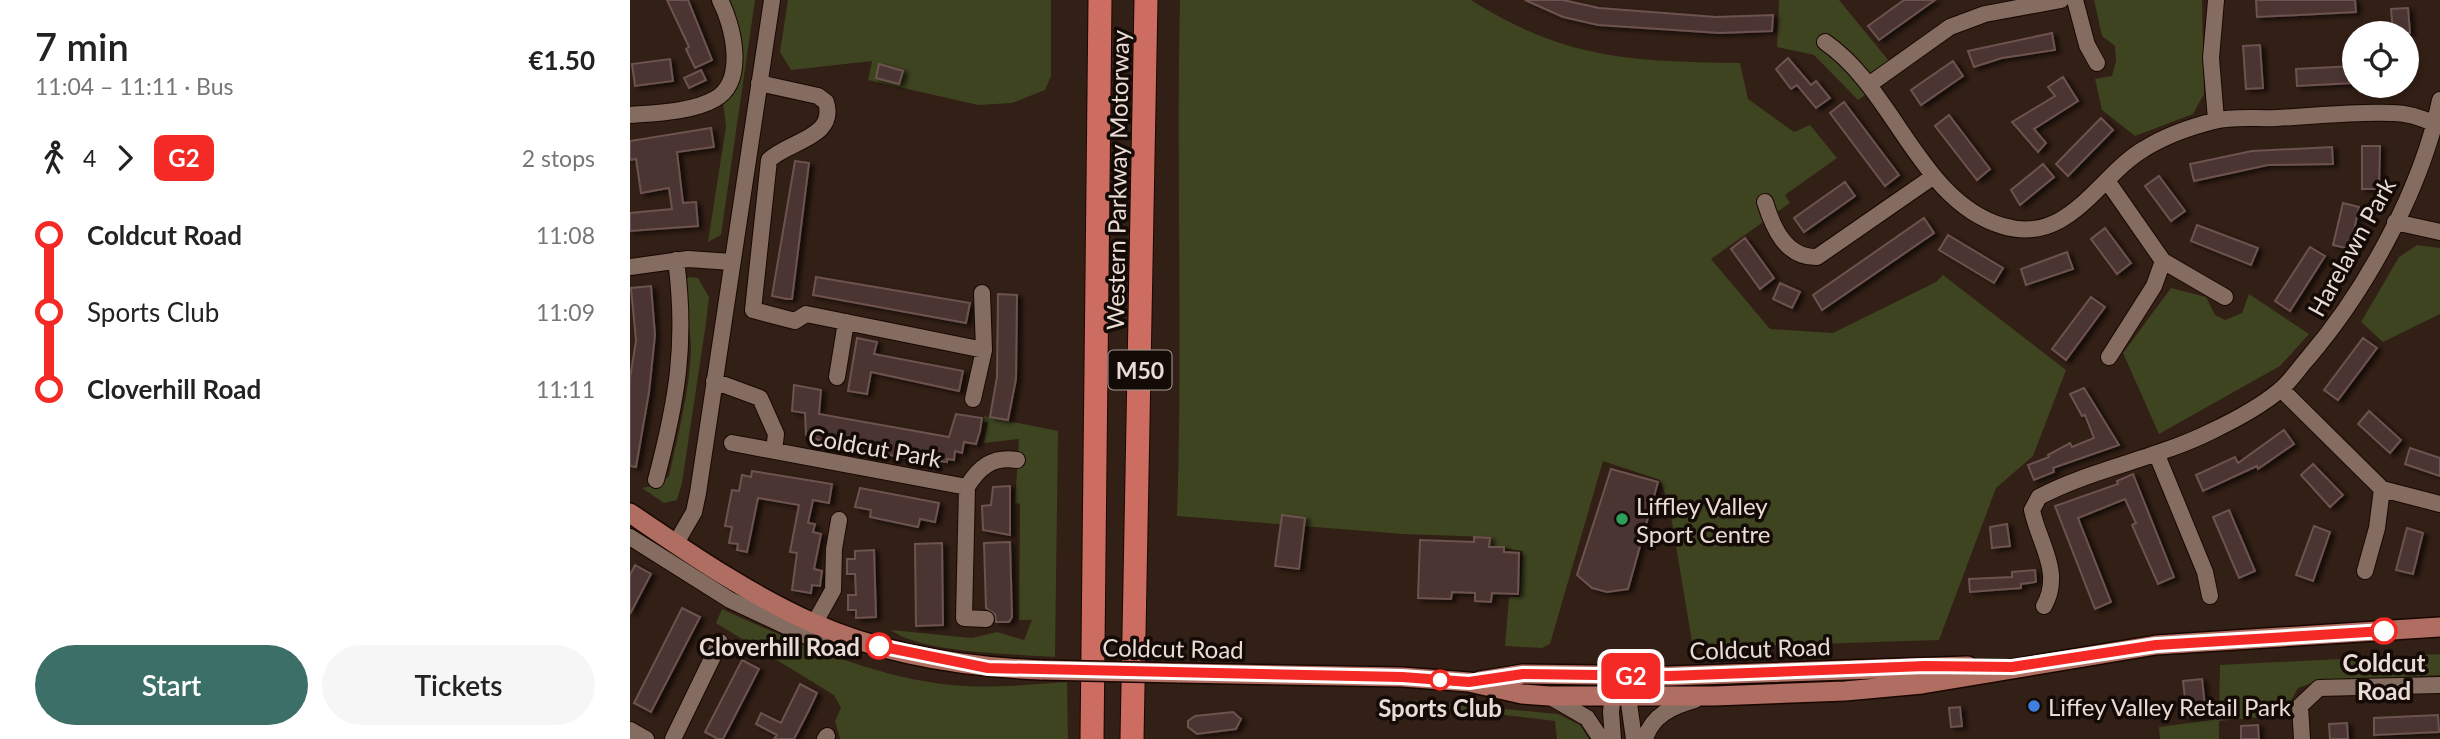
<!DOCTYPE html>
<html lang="en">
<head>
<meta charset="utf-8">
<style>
	:root { --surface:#fff; --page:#f6f6f6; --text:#222; --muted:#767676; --accent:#3b6f68 }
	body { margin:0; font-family:Lato,sans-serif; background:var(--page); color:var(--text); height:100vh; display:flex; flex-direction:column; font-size:26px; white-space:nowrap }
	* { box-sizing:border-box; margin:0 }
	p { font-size:23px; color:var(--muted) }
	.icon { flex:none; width:38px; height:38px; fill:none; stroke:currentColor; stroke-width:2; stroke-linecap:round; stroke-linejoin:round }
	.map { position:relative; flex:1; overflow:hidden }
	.panel { display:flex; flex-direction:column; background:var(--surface); width:630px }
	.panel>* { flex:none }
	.badge { padding:0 14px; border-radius:10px; font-size:24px; line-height:46px }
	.buttons { position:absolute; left:1712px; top:21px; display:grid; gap:14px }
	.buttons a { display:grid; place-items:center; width:77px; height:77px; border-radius:50%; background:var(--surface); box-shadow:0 4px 10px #0003; font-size:35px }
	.map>.badge { position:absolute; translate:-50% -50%; box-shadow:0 0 0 4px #fff }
	.legs { display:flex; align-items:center; gap:10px; height:77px; padding:0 35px; font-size:23px }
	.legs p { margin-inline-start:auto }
	.overview { display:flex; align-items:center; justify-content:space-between; height:119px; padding:0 35px }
	h1 { font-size:38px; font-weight:600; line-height:52px }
	.button { display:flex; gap:14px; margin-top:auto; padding:14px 35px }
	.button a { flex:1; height:80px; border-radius:42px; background:var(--accent); color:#fff; font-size:28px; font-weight:600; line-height:80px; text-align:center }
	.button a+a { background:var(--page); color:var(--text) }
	ul { padding:0 35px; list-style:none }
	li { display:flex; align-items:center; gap:24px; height:77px; font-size:26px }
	li i { display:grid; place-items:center; width:10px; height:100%; margin:0 9px; background:currentColor }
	li i::after { content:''; width:18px; height:18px; margin:-9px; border:5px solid; border-radius:50%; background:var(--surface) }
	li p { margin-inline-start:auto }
	li:first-child i { background:linear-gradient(#0000 50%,currentColor 0) }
	li:last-child i { background:linear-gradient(currentColor 50%,#0000 0) }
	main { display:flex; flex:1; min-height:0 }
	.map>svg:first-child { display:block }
</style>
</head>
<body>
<main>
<section class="panel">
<div class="overview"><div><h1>7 min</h1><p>11:04 – 11:11 · Bus</p></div><b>€1.50</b></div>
<div class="legs"><svg class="icon" aria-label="walk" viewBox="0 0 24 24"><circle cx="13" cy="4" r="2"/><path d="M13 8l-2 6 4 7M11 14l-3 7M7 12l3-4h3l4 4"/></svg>4<svg class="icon" aria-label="forward" viewBox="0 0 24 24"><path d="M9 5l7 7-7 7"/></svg><b class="badge" style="background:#f52a26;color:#fff">G2</b><p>2 stops</p></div>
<ul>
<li><i style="color:#f52a26"></i><b>Coldcut Road</b><p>11:08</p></li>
<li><i style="color:#f52a26"></i><span>Sports Club</span><p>11:09</p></li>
<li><i style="color:#f52a26"></i><b>Cloverhill Road</b><p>11:11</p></li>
</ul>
<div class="button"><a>Start</a><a>Tickets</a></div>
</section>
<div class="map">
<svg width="1810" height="739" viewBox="0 0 1810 739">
	<defs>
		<filter id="shadow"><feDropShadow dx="4.5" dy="2.5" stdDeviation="2" flood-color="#0009"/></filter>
	</defs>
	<rect width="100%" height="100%" fill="#321f15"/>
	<path fill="#3e4320" d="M97,0h28l-34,235 -13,7 18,-116 -3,-24 16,-30 3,-32z
		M158,0h263v76l-6,14 -33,13 -34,2 -110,-25 4,-19 -81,9 -11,-18z
		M550,0h291c95,60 161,61 269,63l8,36 46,33 16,-7 27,33 -52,37 5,8 -79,56 59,70 63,4 103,-51 7,-7 123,95 -33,86 -37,32 -57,152 -246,8 -24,-144 -9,-24 -57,-19 -53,183 -8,4 -37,-2 4,-49h11l3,-46 -32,-5 -1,-9 -87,-3 -226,-18c6,-172 -1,-344 3,-516z
		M1149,0h60l59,72 -40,28 -44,-45 -37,-8z
		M1464,0h108l2,94 -11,20 -58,22 -33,-26 -7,-31 17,-3 4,-15 -1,-15 -13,-10z
		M1787,245l23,3v66l-57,28 -22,-20 38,-65z
		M59,277l9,1 11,19 -3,26 -24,160 -5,17 -13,3 -22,-15 18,-4 9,-8c9,-41 20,-83 22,-125 0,-24 -6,-47 -6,-70z
		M1541,288l35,9 9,18 10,5 17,-7 7,-19 60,40 -29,32 -121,68 -36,-81z
		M354,416l74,15 -3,226c-40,-3 -135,-4 -164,-27l81,8 25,-6 27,8 8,-20h-13l1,-116 -5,-1 4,-64 -35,4 4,-20 -5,-1z
		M92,609c75,34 161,73 245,77 34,2 67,-2 100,-4l1,57h-228l-5,-18 6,-13 -7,-13 -118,-72z
		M1810,654v21l-125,7 -17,6 -15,27 -64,6v18h-59l-1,-12 60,-8 1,-54z
		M780,700l148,14 22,11 9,14h-32l-2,-18 -145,-17z"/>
	<path fill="#4c3431" stroke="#6d534f" stroke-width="2" filter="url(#shadow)" d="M37,0h21l24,60 -17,8 -9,-19 3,-2z
		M895,0h38l36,8 117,9 57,-2 -1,16 -52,2 -122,-8 -35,-8z
		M1274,0h31l-56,40 -11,-14z
		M1626,0h99l1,12 -99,5z
		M1778,8l2,25h-17l-2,-24z
		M1422,33l3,17 -53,8 -28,9 -6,-16z
		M1630,45l3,43 -17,1 -3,-43z
		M1158,58l23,27 5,-4 14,17 -14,10 -19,-23 -6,4 -15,-20z
		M40,59l3,22 -38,5 -3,-22z
		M1323,61l10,15 -42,29 -10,-15z
		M249,64l24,7 -4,13 -23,-6z
		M1724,66v17l-57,3 -1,-17z
		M71,70l5,10 -17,8 -5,-10z
		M1433,77l15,24 -44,28 12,14 -8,9 -26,-30 43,-26 -7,-9z
		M1214,102l55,73 -14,11 -55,-73z
		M1319,115l41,54 -13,11 -42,-54z
		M1471,118l12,12 -45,46 -12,-12z
		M81,128l3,19 -37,5 6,51 13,-1 2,24 -68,5v-18l42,-4 -3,-21 -28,5 -5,-34 -6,1v-19z
		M1732,146h18l-1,43h-17z
		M1702,147l1,17 -65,1 -74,16 -4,-17 62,-13z
		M165,161l14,2 -17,136h-5l-15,-3z
		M1413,164l11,13 -34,28 -9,-15z
		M1529,176l26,35 -14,10 -26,-35z
		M1215,182l10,14 -51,36 -10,-14z
		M1713,203l16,4 -9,42 -17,-4z
		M1294,218l10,15 -112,77 -9,-15z
		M1567,225l61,23 -7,17 -60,-24z
		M1475,228l26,35 -14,11 -26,-35z
		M1318,235l55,33 -9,15 -55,-33z
		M1115,238l29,40 -14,11 -29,-40z
		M1680,247l15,9 -35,55 -15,-10z
		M1437,252l6,17 -47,16 -5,-16z
		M186,277l154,26 -4,20 -153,-28z
		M1150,283l20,9 -8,16 -19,-9z
		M21,286l4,49 -6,57 -13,75 -6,-1v-88l6,-37 -5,-53z
		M368,294l19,1 -1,84 -8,41 -18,-3 7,-40z
		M1461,297l14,10 -39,53 -14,-11z
		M227,338l20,4 -3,12 89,17 -4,20 -88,-19 -4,22 -19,-3z
		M1733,338l14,10 -39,52 -14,-10z
		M164,385l27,5 -2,24 130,23 7,-23 26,4 -2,13 -4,13 -12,-2 -2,11 -7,-2 -1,9 -7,-1v3l-26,-4 4,4 -101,-20 -18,-7 -1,-22 -13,-2z
		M1454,388l35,57 -66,23 1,4 -20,8 -6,-15 21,-8 -1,-2 22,-12 2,4 22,-9 -9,-23 -3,1 -12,-22z
		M1739,411l32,29 -11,13 -32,-29z
		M1654,430l10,14 -36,25 -1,-3 -54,25 -7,-16 39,-18 3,6z
		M1780,448l30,10v18l-35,-12z
		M1683,464l30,31 -13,12 -29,-32z
		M981,469l47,13 -30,107 -21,3 -15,-4 -15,-13z
		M122,471l80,13 -3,19 -16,-3 -5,23 7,1 -2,8 8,2 -7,35 8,2 -2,15 -8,-1 -1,8 -19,-3 5,-37 -7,-1 9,-47 -41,-7 -11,54 -10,-2 1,-6 -9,-1 3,-16 -7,-1 7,-36 7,1 3,-16 9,2z
		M1503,474l41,103 -16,7 -26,-59 4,-2 -11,-24 -47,19 33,84 -16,7 -40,-103 63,-22 -1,-3z
		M380,486v49l-27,-5 -1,-24 9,-1 2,-18z
		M230,488l79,15 -4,19 -15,-3 -2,8 -48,-10 1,-7 -16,-3z
		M1599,510l26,61 -16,7 -26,-61z
		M652,515l23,3 -6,51 -24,-3z
		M1377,524l3,22 -18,2 -2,-21z
		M1684,526l16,6 -17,49 -17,-6z
		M1777,528l16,5 -10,41 -17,-4z
		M844,537l16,1 -1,9h15v5l15,1 -1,41 -26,-1 -1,9 -16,-1v-8l-23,-1 -1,7 -33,-1 2,-58 54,2z
		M380,542l2,75 -3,5h-13l-1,-8 -9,-6 -2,-65z
		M312,543l1,82 -27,1 -1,-82z
		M244,550l2,67 -20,1v-8h-8v-15h8l-1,-21h-8v-15h8v-8z
		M5,565l16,9 -21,40v-39z
		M1405,570l1,12 -15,2v4l-51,4 -1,-13 43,-2v-5z
		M52,608l18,9 -49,95 -17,-9z
		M112,660l17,9 -36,70h-5l-13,-7z
		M1572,679l4,36 -19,2 -4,-36z
		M170,684l17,9 -8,17 -15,29h-20l3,-4 -21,-11 5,-11 20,10z
		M1330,707l2,19 -11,1 -2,-19z
		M603,712l8,7 -5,10 -39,5 -9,-7v-6l7,-5z
		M1808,715l1,17 -65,3v-17z
		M1717,723l1,16h-18l-1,-15z
		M1628,725l1,14h-18v-13z"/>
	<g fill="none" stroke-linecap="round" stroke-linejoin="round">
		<g stroke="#190802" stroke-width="18">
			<path id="minor" d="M1445,0l12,45 10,18
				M1586,0l-5,58 5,62
				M1195,42c70,48 95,160 178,184 66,20 95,-50 141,-77 21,-13 46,-22 70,-28 19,-5 43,-2 63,-3 39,-2 79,-7 117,-5 15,0 28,5 41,11
				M129,83l59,13 8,6c11,36 -38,39 -57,58l-16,150 42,11 11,-7 178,36 -11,49
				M1240,84l80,-57 35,-13 76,-14
				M0,115c26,-2 62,-3 85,-16 32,-18 18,-74 5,-99
				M1478,182l55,79 62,36
				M1135,202c8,26 21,56 52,55l117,-81
				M1765,222l45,10
				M0,267l58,-8 44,3
				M352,293l2,57
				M1479,357l45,-71 9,-25
				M207,377l9,-55
				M84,381l46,17 16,36 -2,17
				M1651,389l101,100 58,15
				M102,443l235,44c12,-20 26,-31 50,-27
				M1527,455l48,117 5,24
				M26,480c21,-80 31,-136 20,-220
				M337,487l-3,131 22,1
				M0,537l100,63 81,38 41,5
				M46,543l18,-31 4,-19 74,-493
				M1735,571l12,-43 5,-39
				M1414,606c19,-34 -5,-62 -12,-96l7,-13c55,-29 117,-38 173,-66 23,-11 49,-25 68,-41 11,-9 19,-22 28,-32 59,-69 114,-170 132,-258
				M184,624l19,-34 1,-41 5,-29
				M986,676l12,20 6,43
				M919,696l38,22 14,21
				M0,730l16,9
				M43,739l47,-97
				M195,739l2,-3
				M983,739l-2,-27 3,-27
				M1015,739c7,-24 28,-33 50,-39
				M1672,739l-2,-33 19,-18 121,-3"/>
		</g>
		<g stroke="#190802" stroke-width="22">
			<path id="major" d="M0,513c59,40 118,81 183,110 72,32 151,44 229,47
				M548,673l224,4 67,5 53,12 27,2h165l131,-5 77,-7 234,-39 284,-18
				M850,681l43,-7 146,2 299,-10"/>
		</g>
		<g stroke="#190802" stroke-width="25">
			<path id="highway" d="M462,739l8,-739
				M502,739l14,-739"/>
		</g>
		<use href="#minor" stroke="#846c60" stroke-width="16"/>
		<use href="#major" stroke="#b06d61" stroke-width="19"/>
		<use href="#highway" stroke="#cd6d61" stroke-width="23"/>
		<g stroke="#190802" stroke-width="22" stroke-linecap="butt">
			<path id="major-bridge" d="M412,670l136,3"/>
		</g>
		<use href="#major-bridge" stroke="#b06d61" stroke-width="19"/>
	</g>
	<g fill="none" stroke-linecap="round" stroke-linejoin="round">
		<g stroke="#fff" stroke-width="16">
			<path id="line-1" d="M249,646l109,22 414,9 67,5 54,-8 146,2 256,-10 87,1 144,-22 228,-14"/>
		</g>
		<use href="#line-1" stroke="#f52a26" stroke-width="10"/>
	</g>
	<circle fill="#2e9e5b" stroke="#140b07" stroke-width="2.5" cx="992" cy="519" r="7"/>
	<g fill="#fff" stroke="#f52a26" stroke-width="3.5">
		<circle cx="1754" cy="631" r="12"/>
		<circle cx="249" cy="646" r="12"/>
		<circle cx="810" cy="680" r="9"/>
	</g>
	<circle fill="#3f7fe0" stroke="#140b07" stroke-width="2.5" cx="1404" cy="706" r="7"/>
	<g text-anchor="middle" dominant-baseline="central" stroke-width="7" stroke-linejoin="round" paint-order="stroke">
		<rect fill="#140b07" stroke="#aa9d97" stroke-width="2" x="478.5" y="350.5" width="63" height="39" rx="5"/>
		<g font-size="23" font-weight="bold" fill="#eadcd5">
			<text x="510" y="370">M50</text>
		</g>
		<g font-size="24" fill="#eadcd5" stroke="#140b07">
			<text transform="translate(487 180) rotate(-89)">Western Parkway Motorway</text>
			<text transform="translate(1721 247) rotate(-61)">Harelawn Park</text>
			<text transform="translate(245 447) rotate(10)">Coldcut Park</text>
			<text transform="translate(543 648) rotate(1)">Coldcut Road</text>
			<text transform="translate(1130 648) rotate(-2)">Coldcut Road</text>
		</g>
		<g font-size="24" fill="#eadcd5" stroke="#140b07" text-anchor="start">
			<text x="1006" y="505">Liffley Valley<tspan x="1006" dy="28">Sport Centre</tspan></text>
			<text x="1418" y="706">Liffey Valley Retail Park</text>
		</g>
		<g font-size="24" font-weight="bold" fill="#eadcd5" stroke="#140b07">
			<text x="230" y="646" text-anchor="end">Cloverhill Road</text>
			<text x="1754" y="662">Coldcut<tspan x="1754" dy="28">Road</tspan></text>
			<text x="810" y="707">Sports Club</text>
		</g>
	</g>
</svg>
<div class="buttons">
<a><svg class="icon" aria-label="locate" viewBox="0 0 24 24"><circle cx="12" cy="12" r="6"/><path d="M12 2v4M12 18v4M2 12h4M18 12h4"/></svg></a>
</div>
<b class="badge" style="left:1001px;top:676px;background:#f52a26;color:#fff">G2</b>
</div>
</main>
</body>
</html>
